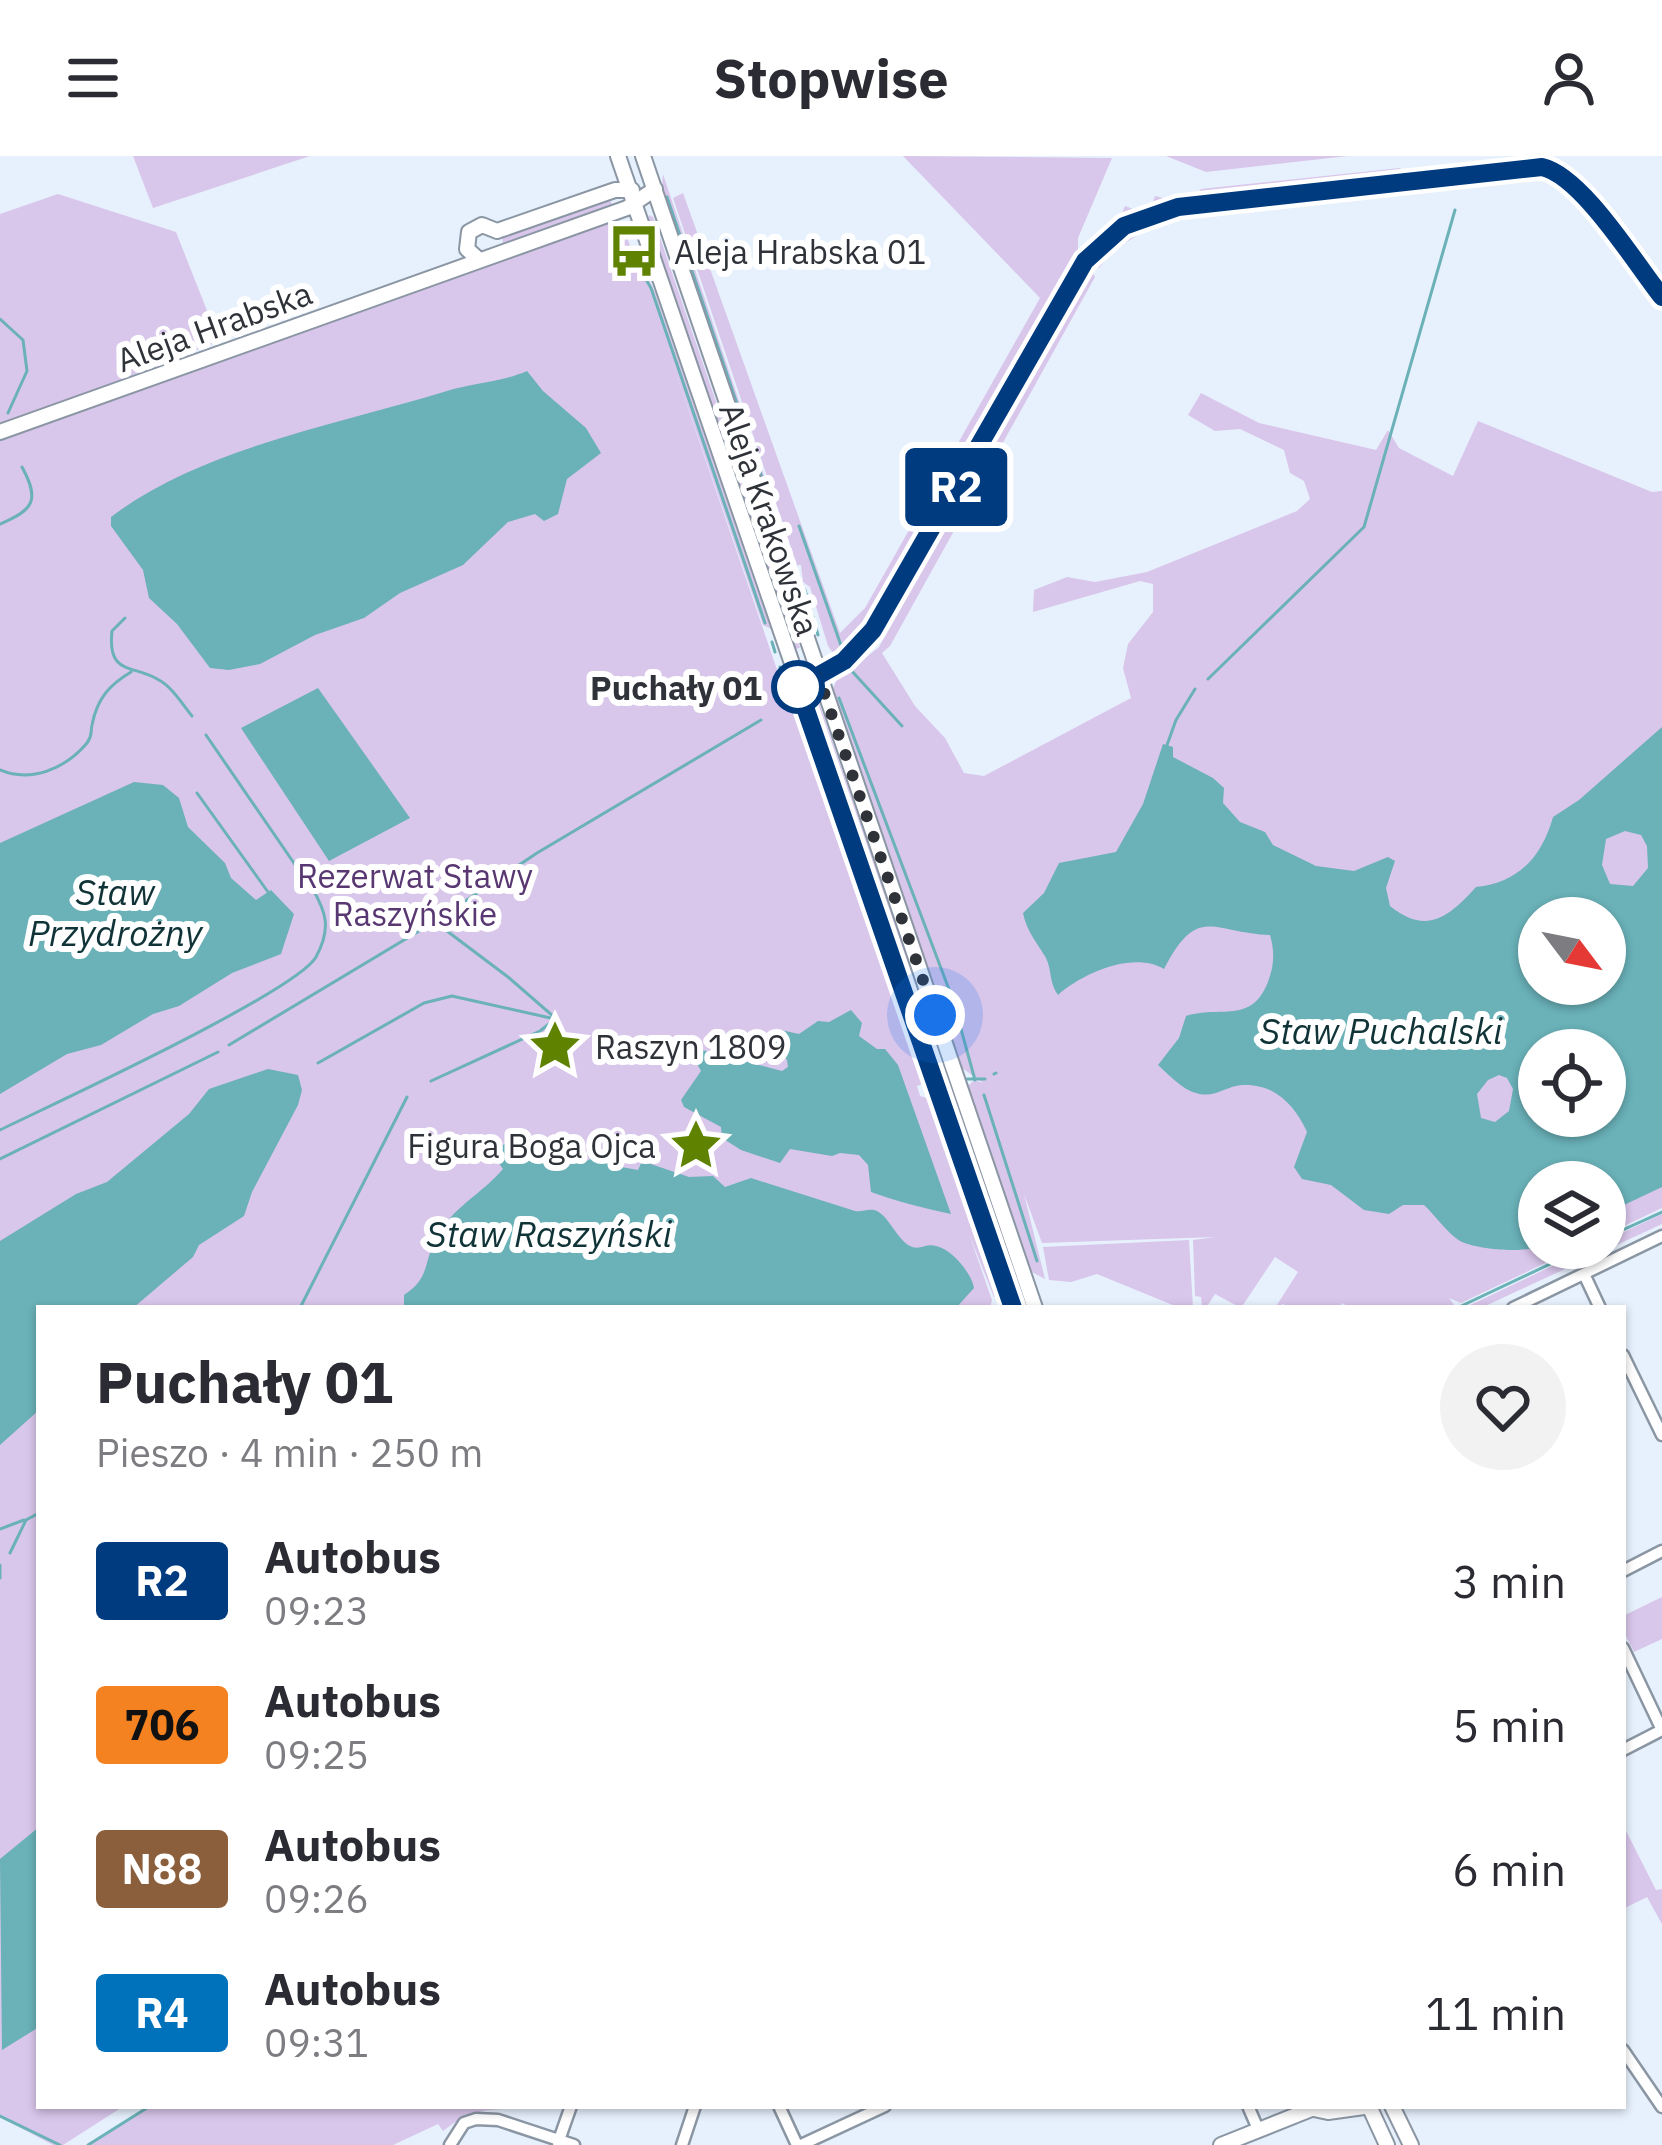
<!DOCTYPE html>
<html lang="pl">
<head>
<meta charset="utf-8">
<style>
	:root { --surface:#fff; --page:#f2f2f3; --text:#2b2b33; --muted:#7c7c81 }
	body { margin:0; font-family:"IBM Plex Sans",sans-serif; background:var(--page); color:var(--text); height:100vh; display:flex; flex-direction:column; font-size:45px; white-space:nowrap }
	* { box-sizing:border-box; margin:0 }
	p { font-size:39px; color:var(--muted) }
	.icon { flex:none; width:66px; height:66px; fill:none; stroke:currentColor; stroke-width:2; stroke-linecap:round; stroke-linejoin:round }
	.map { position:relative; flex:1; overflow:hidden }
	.panel { position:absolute; left:36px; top:1149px; width:1590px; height:804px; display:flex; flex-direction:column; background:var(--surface); border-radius:0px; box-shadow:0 3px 9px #0004 }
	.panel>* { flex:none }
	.badge { padding:0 24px; border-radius:9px; font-size:42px; line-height:78px }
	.needle { width:78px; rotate:122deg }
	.buttons { position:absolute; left:1518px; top:741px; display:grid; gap:24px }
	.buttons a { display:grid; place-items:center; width:108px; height:108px; border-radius:50%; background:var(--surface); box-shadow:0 3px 9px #0004; font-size:60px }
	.you { position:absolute; width:60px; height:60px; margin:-30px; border:9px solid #fff; border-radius:50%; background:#1a73e8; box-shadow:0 0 0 18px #1a73e833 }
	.map>.badge { position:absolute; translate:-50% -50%; box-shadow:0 0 0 6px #fff }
	.round { display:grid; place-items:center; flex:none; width:126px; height:126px; border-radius:63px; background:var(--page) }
	.head { display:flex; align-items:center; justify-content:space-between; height:204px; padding:0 60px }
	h1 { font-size:57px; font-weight:800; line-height:90px }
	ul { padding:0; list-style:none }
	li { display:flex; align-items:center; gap:36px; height:144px; padding:0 60px }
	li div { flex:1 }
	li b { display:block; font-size:45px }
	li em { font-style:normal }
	li .badge { min-width:132px; font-weight:700; text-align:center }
	header { display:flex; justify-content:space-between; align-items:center; height:156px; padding:0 60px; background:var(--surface); font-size:54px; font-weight:800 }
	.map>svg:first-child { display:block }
</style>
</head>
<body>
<header><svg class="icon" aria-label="menu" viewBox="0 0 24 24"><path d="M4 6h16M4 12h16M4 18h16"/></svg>Stopwise<svg class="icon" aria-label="person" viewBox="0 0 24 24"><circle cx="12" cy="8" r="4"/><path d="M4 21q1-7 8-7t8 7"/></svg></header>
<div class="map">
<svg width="1662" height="1989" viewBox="0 0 1662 1989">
	<rect width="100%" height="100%" fill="#e7f1fd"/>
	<path fill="#d9c6eb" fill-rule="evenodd" d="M133,0h177l-157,52z
		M903,0l209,2 -34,80v16l-210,375 -31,30 -9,-13 -18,-59 -7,-5 -2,-17h-4l-124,-367 10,-5 157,440 25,-25 175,-310z
		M1166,0h182l-142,16z
		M1400,12l3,4 -7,4 -221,26 -29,7 -31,16 -6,-4h10l6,-15 13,5 3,-5 10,1 4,-11 21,5 6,-7 11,4 8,-9z
		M1535,17c38,6 96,86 111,119l-70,-91 -40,-26 -352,43c-35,8 -62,22 -85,50l-6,-5 36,-31 40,-16z
		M663,18l125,373 -1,1 -10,-18 -115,-344z
		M58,38l118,38 43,109 -219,86v-213z
		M609,41l4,10 -110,39 -1,-12z
		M649,59l4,2 147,431 -6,1 -146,-427z
		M614,63l9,6 14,42 2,-7 16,32 116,337 -8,-4 -97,-281 121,355 7,-1 133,384 -10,4 3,10 13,4 67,194 -6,3 -25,-63 23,66 -2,8h-951v798h85l-61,39h-10l-53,-28v-1678z
		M1090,112l5,9 -205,369 -8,7 33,53 30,32 19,35 20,3 147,-78 -8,-30 5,-24 25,-32v-28l-13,-3 -107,31 1,-22 33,-13 28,5 52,-10 150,-61 13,-12 -6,-18 -14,-8 -6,-23 -44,-21 -25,2 -27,-16 13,-22 58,30 117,27 12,-20 11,18 54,28 25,-55 174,71 10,-1v717l-57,27v-53h-66v66h38l-116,55 -12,-5 6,8 -5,2h-99l-9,-5 -3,5h-49l-7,-4 -8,4 23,-36 -23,-15 -34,51 -26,-14 -9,14h-10l6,-2 -1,-9 -6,-1 -2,-56 22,-3 -173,6 -18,-49 21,85 -13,-7 -5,-12 -59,-174 6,-6 9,3 -21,-15 -130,-377 8,-19 3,4 36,-29zM1539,762h66v66h-66zM1539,894h66v66h-66z
		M1032,206l-3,12 -151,265 -4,-3z
		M814,539l4,5 210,608h-6l-15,-42 -195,-566z
		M1662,1058v10l-181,84h-17l126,-60h15v-7z
		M1189,1084l4,68h-13l-83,-34 -26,8 -22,-2 -6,-33z
		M1662,1441v42l-28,13 -11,-22v-14z
		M1623,1669l33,65 6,-1v35l-15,-27 -24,12z
		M150,1950h353l1,3c-27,1 -40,6 -61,22l-5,-7 -45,21h-305z"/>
	<path fill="#6ab1b8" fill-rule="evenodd" d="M527,215l16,20 43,37 15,25 -34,26 -9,35 -14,7 -9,-7 -27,8 -45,43 -63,28 -36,25 -49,17 -55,29 -31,6 -19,-2 -33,-44 -28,-26 -6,-28 -32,-44v-9c90,-69 229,-93 336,-126 26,-8 55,-9 80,-20z
		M318,532l92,130 -81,43 -88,-133z
		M1662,571v460l-57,27v-32h-66v64c-16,8 -64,3 -79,-5 -13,-8 -25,-26 -36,-36h-21l-14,9 -25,-4 -33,-25 -29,-6 -8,-12 13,-35c-12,-26 -32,-49 -65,-47 -16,1 -28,14 -46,8 -13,-3 -28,-19 -38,-28l21,-27 7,-22c34,-11 65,9 82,-34 6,-16 7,-30 2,-47 -57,-2 -72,-32 -106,34 -31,-18 -81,4 -106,26 -9,-12 -6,-25 -12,-37 -10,-17 -19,-26 -23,-45l21,-20 15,-30 57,-11 27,-48 20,-60 10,3v10l40,21 11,10 -1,15 17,19 25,10 8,13 43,21 38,5 34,-14 7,4 -9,27 4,18c36,29 58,12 86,-19 42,-4 66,-30 77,-70l26,-17zM1625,675l16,4 6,11 1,22 -15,18 -23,-2 -8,-19 4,-26zM1539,762h66v66h-66zM1539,894h66v66h-66zM1499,919l8,3 6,11 -4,22 -14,11 -14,-4 -4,-24 11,-14z
		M134,626l29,3 16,13 9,29 37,36 6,15 25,22 15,-10 23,24 -13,40 -49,19 -53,33 -26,8 -52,31 -34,9 -67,40v-251z
		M851,854l11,13 -3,13 18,13h8l13,16 53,149c-27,-6 -53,-12 -80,-22l-3,-27 -9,-10 -19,-2 -8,3 -42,-7 -10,14 -39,-13 -19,-12 -1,-11 -37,-20 -3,-7 20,-29 -5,-9 -37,-23 123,32 6,-4 -1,-7 -13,-14 7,-16 18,4 19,-13 11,1z
		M268,913l30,6 4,15 -4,15 -46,87 -8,24 -45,29 -6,12 -60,51h-94v102l-39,35v-204l76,-47 31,-12 82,-68 20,-25z
		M518,980l31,22 14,-4 18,10 19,-10 10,11 28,5 4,-9 47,16 24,-1 12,11 26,-9 104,33c6,1 13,-2 19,-1 13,3 22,27 34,35 12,7 16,-2 28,1 16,3 36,28 38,42l-18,20h-552v-13c26,-17 19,-31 32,-57 16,-31 46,-44 67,-69l-12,-17z
		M39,1671v200l-37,23 -2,-191z"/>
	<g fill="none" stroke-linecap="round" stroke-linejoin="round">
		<path stroke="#6ab1b8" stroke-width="3" d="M1500,5l42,-2
			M1412,15l83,-10
			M1201,39l201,-23
			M667,41l112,331
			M641,115l10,17 114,335
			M0,163l23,21 4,31 -19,42
			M0,368c34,-14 40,-24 22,-57
			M799,370l44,125
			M805,434l13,45
			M125,462l-13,13c-5,45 21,33 47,49 13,7 24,25 33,36
			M772,486l3,10
			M780,511l7,19
			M850,513l52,57
			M1208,523l156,-152 91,-317
			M839,542l114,302 22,80
			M792,544l204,594
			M206,579l92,134
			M1167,589l9,-25 19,-31
			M0,614c31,13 65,-1 87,-27 6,-8 3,-9 5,-18 5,-26 17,-40 39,-53
			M197,637l71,99
			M435,766l73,55 46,40
			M229,889l205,-123 103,-69 224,-133
			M318,907l106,-60 28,-7 103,23
			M994,918l2,-1
			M967,923h18
			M431,925l109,-50 14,-11
			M984,939l53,166
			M0,974c51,-25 296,-138 316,-173 15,-28 11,-44 -4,-69
			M0,1003l218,-107
			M1605,1082l57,-26
			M300,1152l107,-211
			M1457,1152l127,-60
			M0,1373l24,-9
			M10,1397l16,-33 13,-7
			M0,1409v13
			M0,1960l60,29
			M88,1989l62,-39"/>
		<g stroke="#8b96a4" stroke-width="15">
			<path id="street" d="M798,531l46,-26 29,-31 212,-369c24,-32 56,-45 93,-54l364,-40c41,10 92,96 120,130
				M1584,1118l16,34
				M1513,1152l149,-72
				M1623,1199l39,80
				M1623,1415l39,-20
				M1623,1492l39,82
				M1623,1594l39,-20
				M1623,1894l39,57
				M779,1950l18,39
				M1248,1950l10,23
				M558,1987l13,-37
				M450,1989l14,-22 12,-4 22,1 76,25
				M682,1989l13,-39
				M801,1989l84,-39"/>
		</g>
		<g stroke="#8b96a4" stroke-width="18">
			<path id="secondary" d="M618,0l395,1152
				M643,0l392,1152
				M497,75l118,-41h17
				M478,103l-11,-10 2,-17 13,-7 15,6
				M0,276l627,-224 28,-19
				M1369,1950l18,39
				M1392,1950l19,39
				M1314,1953l14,3 43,-6
				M1221,1989l98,-39"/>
		</g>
		<use href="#street" stroke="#fff" stroke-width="10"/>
		<use href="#secondary" stroke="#fff" stroke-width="14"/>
	</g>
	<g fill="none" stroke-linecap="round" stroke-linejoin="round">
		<g stroke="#fff" stroke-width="27">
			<path id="line" d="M1013,1152l-215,-621 46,-26 29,-31 212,-369 39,-35 54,-19 364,-40c40,9 93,96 120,130"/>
		</g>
		<use href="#line" stroke="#003b80" stroke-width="18"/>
		<path stroke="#2f3339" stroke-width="12" stroke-dasharray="0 21.6" d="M798,531l20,-12 117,340"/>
	</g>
	<defs>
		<g id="bus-bare" transform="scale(4.14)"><path d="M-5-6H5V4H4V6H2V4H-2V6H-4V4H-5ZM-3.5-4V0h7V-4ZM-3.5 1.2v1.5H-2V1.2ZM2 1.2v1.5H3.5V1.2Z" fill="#5f8301" stroke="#fff" stroke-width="2.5" paint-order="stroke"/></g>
		<g id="sight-bare" transform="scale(4.14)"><path d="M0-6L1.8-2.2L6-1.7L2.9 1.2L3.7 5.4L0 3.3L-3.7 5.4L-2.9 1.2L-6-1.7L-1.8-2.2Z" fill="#5f8301" stroke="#fff" stroke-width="2.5" paint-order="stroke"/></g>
	</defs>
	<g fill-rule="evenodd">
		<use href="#bus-bare" x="634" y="95"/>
		<use href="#sight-bare" x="555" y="890"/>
		<use href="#sight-bare" x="696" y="989"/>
	</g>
	<circle fill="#fff" stroke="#003b80" stroke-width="6" cx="798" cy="531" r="24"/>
	<g text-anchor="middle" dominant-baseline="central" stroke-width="12" stroke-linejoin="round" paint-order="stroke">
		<g font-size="33" fill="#2f3339" stroke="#fff" text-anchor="start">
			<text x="674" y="95">Aleja Hrabska 01</text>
			<text x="595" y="890">Raszyn 1809</text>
			<text x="656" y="989" text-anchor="end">Figura Boga Ojca</text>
		</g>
		<g font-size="33" fill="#2f3339" stroke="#fff">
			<text transform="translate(214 170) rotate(-20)">Aleja Hrabska</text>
			<text transform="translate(770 363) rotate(71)">Aleja Krakowska</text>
		</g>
		<g font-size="33" font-weight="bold" fill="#2f3339" stroke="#fff" text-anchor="end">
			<text x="762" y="531">Puchały 01</text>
		</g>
		<g font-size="33" fill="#583772" stroke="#fff">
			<text x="415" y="719">Rezerwat Stawy<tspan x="415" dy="38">Raszyńskie</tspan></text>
		</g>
		<g font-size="36" font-style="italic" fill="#0f3337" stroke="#fff">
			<text x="115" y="735">Staw<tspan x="115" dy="41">Przydrożny</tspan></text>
			<text x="1381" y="874">Staw Puchalski</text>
			<text x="549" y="1077">Staw Raszyński</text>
		</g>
	</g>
</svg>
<div class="buttons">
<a><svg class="needle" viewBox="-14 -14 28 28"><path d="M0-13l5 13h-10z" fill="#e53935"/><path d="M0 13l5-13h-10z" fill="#7c7c81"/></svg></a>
<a><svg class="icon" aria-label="locate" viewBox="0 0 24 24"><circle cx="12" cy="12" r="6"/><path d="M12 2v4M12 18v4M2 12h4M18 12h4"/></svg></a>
<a><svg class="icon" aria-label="layers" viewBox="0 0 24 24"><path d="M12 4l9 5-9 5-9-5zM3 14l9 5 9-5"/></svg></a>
</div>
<div class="you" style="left:935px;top:859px"></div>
<b class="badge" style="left:956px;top:331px;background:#003b80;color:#fff">R2</b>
<section class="panel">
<div class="head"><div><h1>Puchały 01</h1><p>Pieszo · 4 min · 250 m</p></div><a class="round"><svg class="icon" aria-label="heart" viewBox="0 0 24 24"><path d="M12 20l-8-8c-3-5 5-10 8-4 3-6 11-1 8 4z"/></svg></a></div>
<ul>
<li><span class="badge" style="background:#003b80;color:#fff">R2</span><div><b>Autobus</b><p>09:23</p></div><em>3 min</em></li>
<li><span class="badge" style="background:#f58220;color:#111">706</span><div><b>Autobus</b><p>09:25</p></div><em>5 min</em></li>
<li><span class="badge" style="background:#8b5e3c;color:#fff">N88</span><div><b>Autobus</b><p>09:26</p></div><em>6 min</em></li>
<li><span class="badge" style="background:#0072bc;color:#fff">R4</span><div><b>Autobus</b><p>09:31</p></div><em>11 min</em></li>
</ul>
</section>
</div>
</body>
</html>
